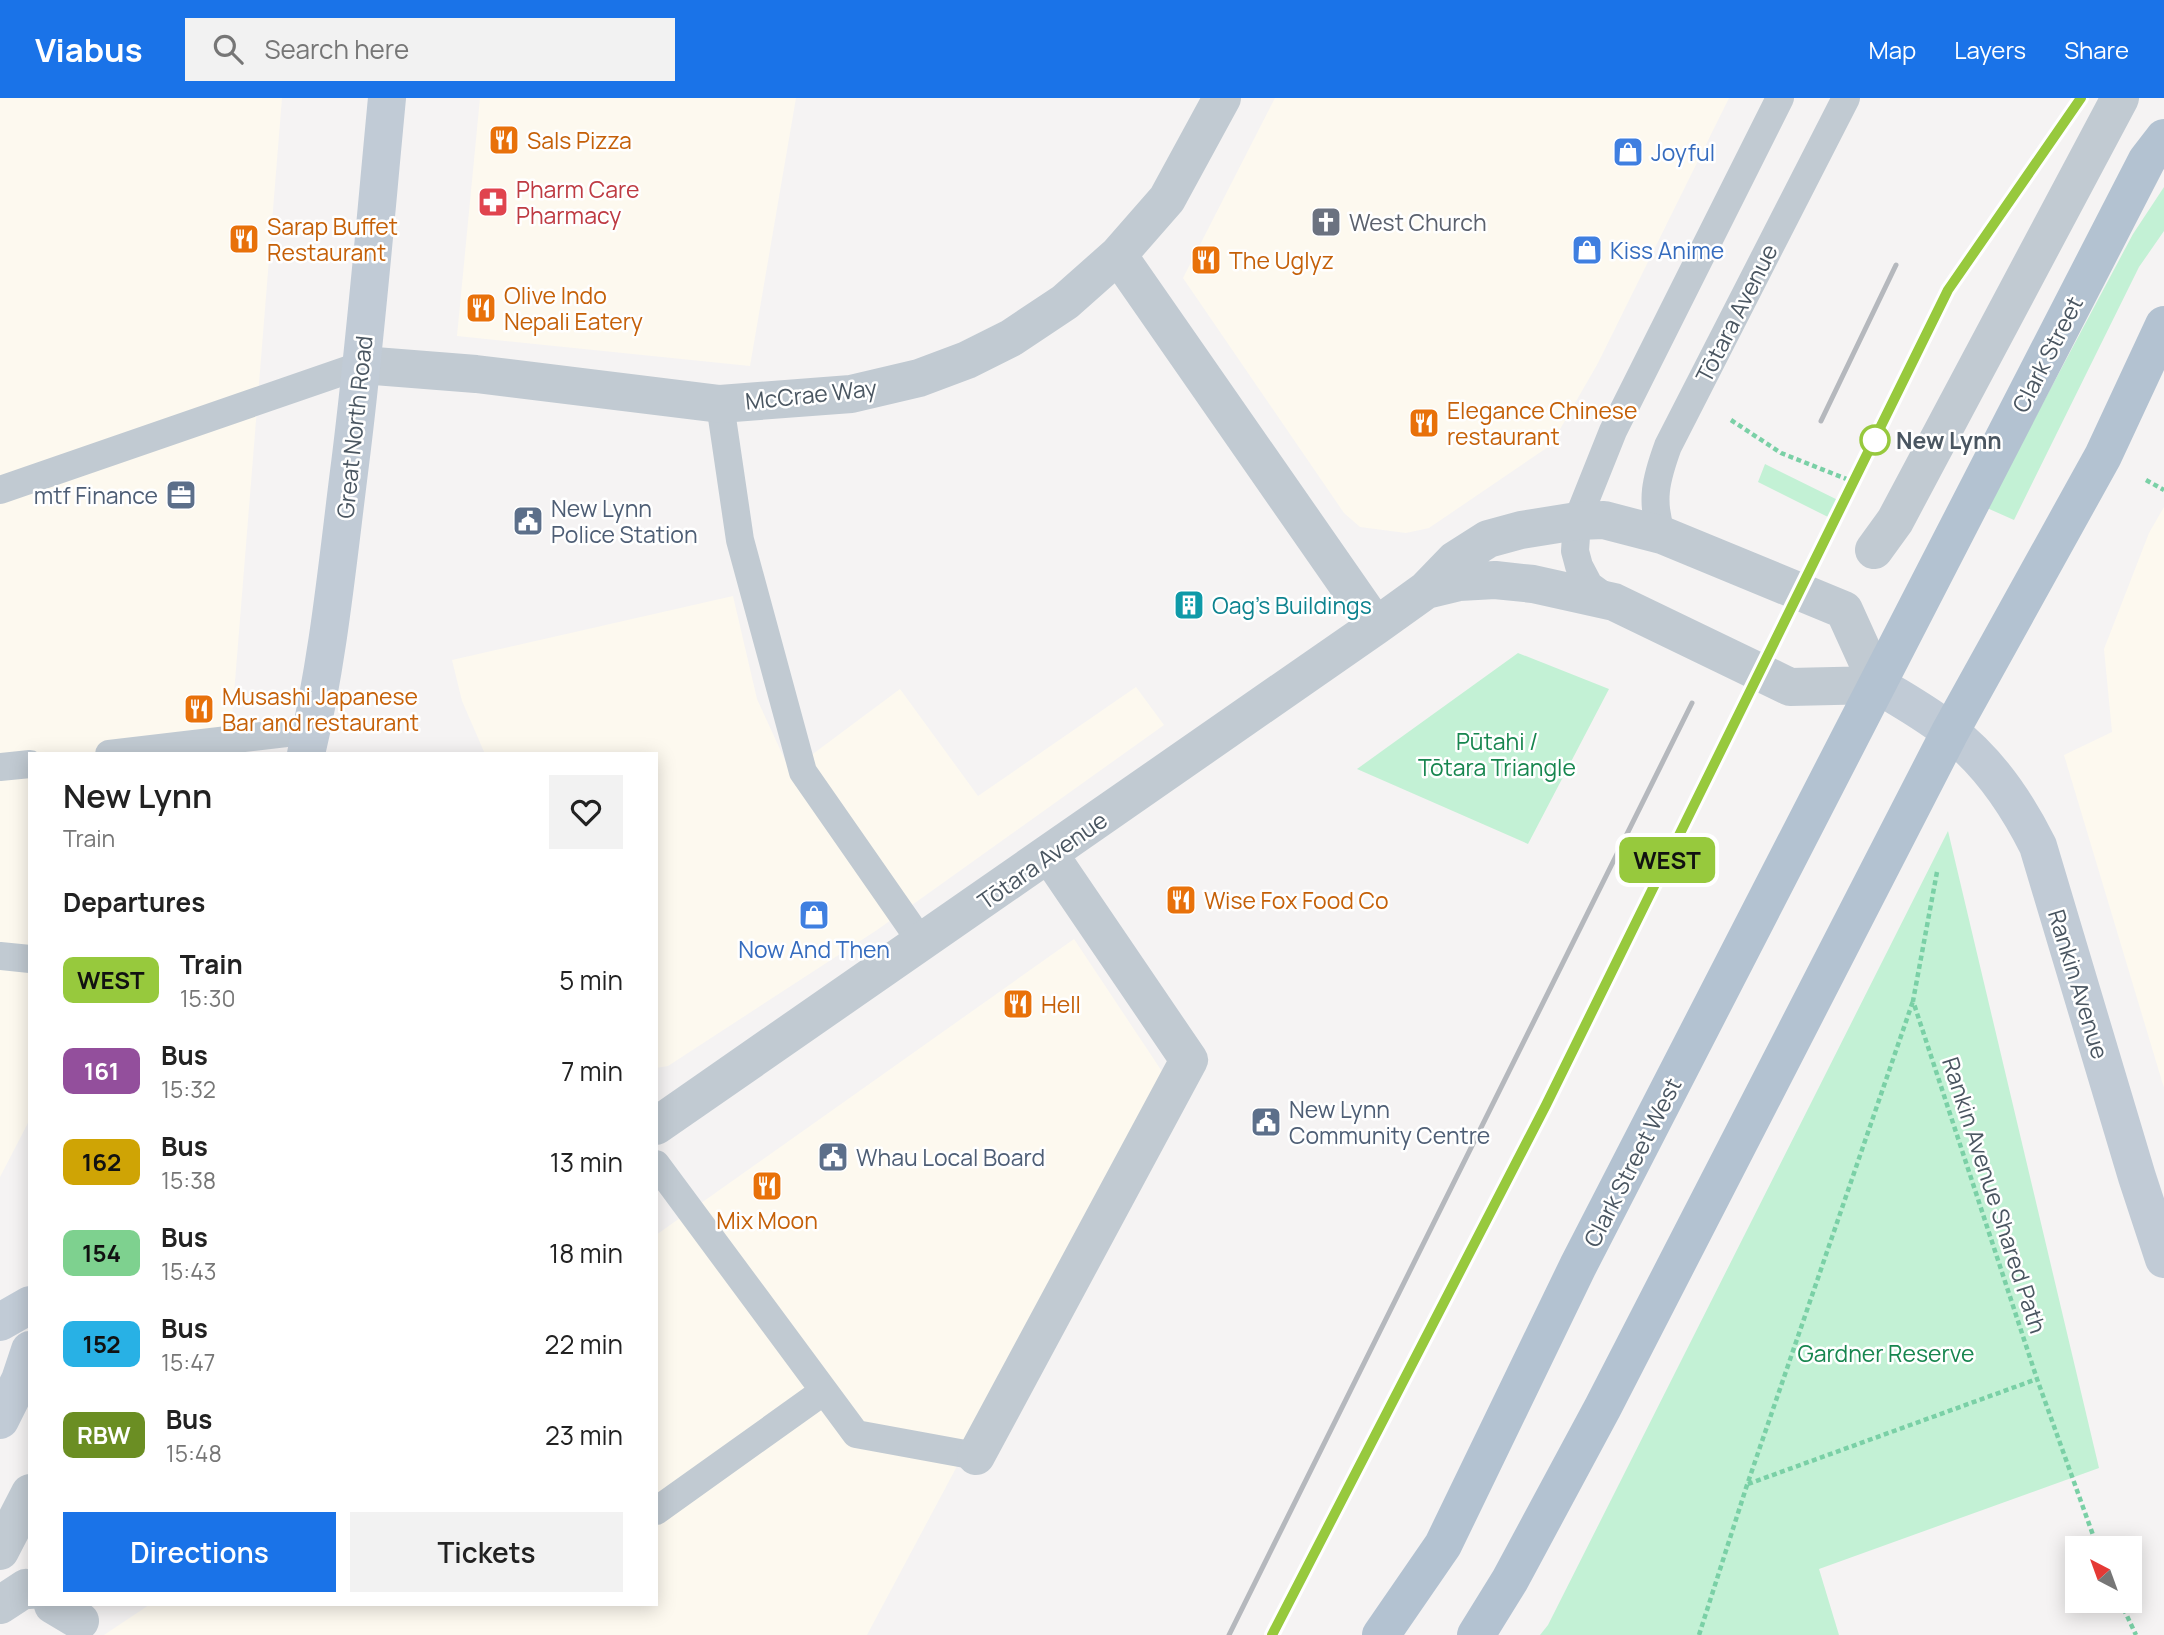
<!DOCTYPE html>
<html lang="en">
<head>
<meta charset="utf-8">
<style>
	:root { --surface:#fff; --page:#f2f2f2; --text:#222; --muted:#767676; --accent:#1a73e8 }
	body { margin:0; font-family:Manrope,sans-serif; background:var(--page); color:var(--text); height:100vh; display:flex; flex-direction:column; font-size:26px; white-space:nowrap }
	* { box-sizing:border-box; margin:0 }
	p { font-size:23px; color:var(--muted) }
	.icon { flex:none; width:38px; height:38px; fill:none; stroke:currentColor; stroke-width:2; stroke-linecap:round; stroke-linejoin:round }
	.map { position:relative; flex:1; overflow:hidden }
	.side { position:absolute; left:28px; top:654px; width:630px; height:854px; display:flex; flex-direction:column; background:var(--surface); border-radius:0px; box-shadow:0 4px 18px #0003 }
	.side>* { flex:none }
	.badge { padding:0 14px; border-radius:10px; font-size:24px; line-height:46px }
	.needle { width:46px; rotate:319deg }
	.fabs { position:absolute; left:2065px; top:1438px; display:grid; gap:14px }
	.fabs a { display:grid; place-items:center; width:77px; height:77px; border-radius:0px; background:var(--surface); box-shadow:0 4px 18px #0003; font-size:35px }
	.map>.badge { position:absolute; translate:-50% -50%; box-shadow:0 0 0 4px #fff }
	h2 { padding:0 35px; font-size:26px; line-height:63px }
	.round { display:grid; place-items:center; flex:none; width:74px; height:74px; border-radius:0px; background:var(--page) }
	.head { display:flex; align-items:center; justify-content:space-between; height:119px; padding:0 35px }
	h1 { font-size:33px; font-weight:600; line-height:52px }
	.button { display:flex; gap:14px; margin-top:auto; padding:14px 35px }
	.button a { flex:1; height:80px; border-radius:0px; background:var(--accent); color:#fff; font-size:28px; font-weight:600; line-height:80px; text-align:center }
	.button a+a { background:var(--page); color:var(--text) }
	ul { padding:0; list-style:none }
	li { display:flex; align-items:center; gap:21px; height:91px; padding:0 35px }
	li div { flex:1 }
	li b { display:block; font-size:26px }
	li em { font-style:normal }
	li .badge { min-width:77px; font-weight:700; text-align:center }
	header { display:flex; align-items:center; gap:42px; box-sizing:border-box; height:98px; padding:0 35px; background:var(--accent); color:#fff }
	header strong { font-size:33px }
	nav { display:flex; gap:38px; margin-inline-start:auto; font-size:24px }
	.search { width:490px; height:63px; background:var(--page); display:flex; align-items:center; gap:18px; box-sizing:border-box; padding:0 24px; border-radius:0px; color:var(--muted); font-size:26px }
	.map>svg:first-child { display:block }
</style>
</head>
<body>
<header>
<strong>Viabus</strong>
<div class="search"><svg class="icon" aria-label="search" viewBox="0 0 24 24"><circle cx="10" cy="10" r="6"/><path d="M15 15l6 6"/></svg>Search here</div>
<nav><a>Map</a><a>Layers</a><a>Share</a></nav>
</header>
<div class="map">
<svg width="2164" height="1537" viewBox="0 0 2164 1537">
	<rect width="100%" height="100%" fill="#f5f3f3"/>
	<path fill="#fdf9ef" d="M0,0h282l-51,633 -12,23h-189v365l-30,58z
		M480,0h316l-46,268 -293,-30z
		M1275,0h454l-131,265 -47,82 -122,83 -23,5 -46,-6 -16,-14 -161,-235z
		M2164,409v581l-100,-333 48,-23 -8,-83 45,-116z
		M733,498l24,103 33,72 110,-82 78,107 158,-109 28,38 -287,205 -209,136 -12,2v-314h-171l-23,-53 -10,-41z
		M1074,841l91,137 -298,559h-763l45,-30h507v-370z"/>
	<path fill="#c3f1d5" d="M2164,89v44l-25,36 -125,253 -27,-12 146,-274z
		M1765,366l85,42 -10,17 -82,-41z
		M1518,555l91,36 -81,155 -171,-75z
		M1948,733l151,637 -280,101 20,66h-299l8,-10z"/>
	<g fill="none" stroke-linecap="round" stroke-linejoin="round">
		<path stroke="#7ad0a6" stroke-width="4.5" stroke-dasharray="5 3.5" stroke-linecap="butt" d="M1731,322l50,33 78,31
			M2146,382l18,10
			M1937,774l-24,129 124,378 61,170
			M1748,1386l289,-105
			M2120,1503l16,34
			M1699,1537l48,-150 166,-484"/>
		<path stroke="#c1cad2" stroke-width="28" d="M720,306l20,136 63,232 119,171
			M0,392l362,-125
			M1662,437c-12,-34 -6,-56 6,-89l178,-348
			M1611,503l-22,-16 -10,-19 -4,-15 2,-30 36,-90 167,-333
			M109,656l203,-24
			M0,669l30,-3
			M0,858l30,3
			M656,1066l200,270 120,22
			M656,1413l168,-120"/>
		<path stroke="#c1cad2" stroke-width="38" d="M1118,157l258,371
			M362,267l114,9 244,30 131,-10 68,-16 48,-18 44,-22 54,-36 53,-47 49,-56 55,-101
			M1874,452l21,-29 225,-423
			M656,1028l720,-500 50,-36 29,-30 33,-21 33,-9 56,-9 27,-1 58,15 182,75 34,75 -88,2 -176,-85 -81,-18 -38,-4 -36,2 -33,8
			M976,1358l213,-396 -140,-206
			M0,1453l30,-58
			M0,1507l26,-17 4,2
			M53,1507l27,16"/>
		<path stroke="#c1cbd6" stroke-width="38" d="M1878,587c24,15 50,29 72,47 38,29 67,72 88,114l99,331 27,82
			M306,656c22,-93 31,-187 43,-282 16,-124 26,-249 38,-374
			M0,1224l30,-17
			M0,1322l20,-40 10,-30"/>
		<path stroke="#b3c2d1" stroke-width="38" d="M1381,1537l62,-90 135,-279 569,-1106 17,-22
			M1476,1537l34,-55 93,-173 347,-675 153,-276 61,-131"/>
		<path stroke="#b5b8bd" stroke-width="5" d="M1821,323l75,-156
			M1872,347l76,-155
			M1229,1537l463,-932
			M1272,1537l274,-530 190,-385"/>
	</g>
	<g fill="none" stroke-linecap="round" stroke-linejoin="round">
		<g stroke="#fff" stroke-width="16">
			<path id="line" d="M1272,1537l274,-530 402,-815 133,-192"/>
		</g>
		<use href="#line" stroke="#97c93d" stroke-width="10"/>
	</g>
	<defs>
		<g id="restaurant-square" transform="scale(1.575)"><rect x="-9" y="-9" width="18" height="18" rx="4" fill="#e8710a" stroke="#fff"/><path d="M-5-6h1v4h1v-4h1v4h1v-4h1v5L-1.5 .5V6h-2V.5L-5-1ZM5-6V6H3V1.5H1.5Q1.5-4 5-6Z" fill="#fff"/></g>
		<g id="shop-square" transform="scale(1.575)"><rect x="-9" y="-9" width="18" height="18" rx="4" fill="#3f7fe0" stroke="#fff"/><path d="M-5-2.5h2.3a2.7 3.5 0 0 1 5.4 0H5L5.5 6h-11ZM-1.5-2.5h3a1.5 2.3 0 0 0-3 0Z" fill="#fff"/></g>
		<g id="pharmacy-square" transform="scale(1.575)"><rect x="-9" y="-9" width="18" height="18" rx="4" fill="#e0444e" stroke="#fff"/><path d="M-2-6h4v4h4v4h-4v4h-4v-4h-4v-4h4Z" fill="#fff"/></g>
		<g id="church-square" transform="scale(1.575)"><rect x="-9" y="-9" width="18" height="18" rx="4" fill="#6b7280" stroke="#fff"/><path d="M-1.2-6h2.4v3.5h3.3v2.4h-3.3V6h-2.4V-.1h-3.3v-2.4h3.3Z" fill="#fff"/></g>
		<g id="office-square" transform="scale(1.575)"><rect x="-9" y="-9" width="18" height="18" rx="4" fill="#5c6f8a" stroke="#fff"/><path d="M-6-3h4V-5.5h4V-3h4V5H-6ZM-1-4.5V-3h2v-1.5ZM-6 0V1H6V0Z" fill="#fff"/></g>
		<g id="civic-square" transform="scale(1.575)"><rect x="-9" y="-9" width="18" height="18" rx="4" fill="#5c6f8a" stroke="#fff"/><path d="M-.6-6.5H3V-4.5H.6V-3L4-1V1h2V6H-6V1h2V-1L-.6-3ZM-1.2 2.5V6h2.4V2.5Z" fill="#fff"/></g>
		<g id="building-square" transform="scale(1.575)"><rect x="-9" y="-9" width="18" height="18" rx="4" fill="#0f9aa8" stroke="#fff"/><path d="M-4-6H4V6H1V3H-1V6H-4ZM-2.5-4.3h1.7v1.8h-1.7ZM.8-4.3h1.7v1.8H.8ZM-2.5-1h1.7V.8h-1.7ZM.8-1h1.7V.8H.8Z" fill="#fff"/></g>
	</defs>
	<g fill-rule="evenodd">
		<use href="#restaurant-square" x="504" y="42"/>
		<use href="#shop-square" x="1628" y="54"/>
		<use href="#pharmacy-square" x="493" y="104"/>
		<use href="#church-square" x="1326" y="124"/>
		<use href="#restaurant-square" x="244" y="141"/>
		<use href="#shop-square" x="1587" y="152"/>
		<use href="#restaurant-square" x="1206" y="162"/>
		<use href="#restaurant-square" x="481" y="210"/>
		<use href="#restaurant-square" x="1424" y="325"/>
		<use href="#office-square" x="181" y="397"/>
		<use href="#civic-square" x="528" y="423"/>
		<use href="#building-square" x="1189" y="507"/>
		<use href="#restaurant-square" x="199" y="611"/>
		<use href="#restaurant-square" x="1181" y="802"/>
		<use href="#shop-square" x="814" y="817"/>
		<use href="#restaurant-square" x="1018" y="906"/>
		<use href="#civic-square" x="1266" y="1024"/>
		<use href="#civic-square" x="833" y="1059"/>
		<use href="#restaurant-square" x="767" y="1088"/>
	</g>
	<circle fill="#fff" stroke="#97c93d" stroke-width="3.5" cx="1875" cy="342" r="14"/>
	<g text-anchor="middle" dominant-baseline="central" stroke-width="5" stroke-linejoin="round" paint-order="stroke">
		<g font-size="23" fill="#c56008" stroke="#fff" text-anchor="start">
			<text x="527" y="42">Sals Pizza</text>
			<text x="267" y="128">Sarap Buffet<tspan x="267" dy="26">Restaurant</tspan></text>
			<text x="1229" y="162">The Uglyz</text>
			<text x="504" y="197">Olive Indo<tspan x="504" dy="26">Nepali Eatery</tspan></text>
			<text x="1447" y="312">Elegance Chinese<tspan x="1447" dy="26">restaurant</tspan></text>
			<text x="222" y="598">Musashi Japanese<tspan x="222" dy="26">Bar and restaurant</tspan></text>
			<text x="1204" y="802">Wise Fox Food Co</text>
			<text x="1041" y="906">Hell</text>
			<text x="767" y="1122" text-anchor="middle">Mix Moon</text>
		</g>
		<g font-size="23" fill="#366cbe" stroke="#fff" text-anchor="start">
			<text x="1651" y="54">Joyful</text>
			<text x="1610" y="152">Kiss Anime</text>
			<text x="814" y="851" text-anchor="middle">Now And Then</text>
		</g>
		<g font-size="23" fill="#be3a42" stroke="#fff" text-anchor="start">
			<text x="516" y="91">Pharm Care<tspan x="516" dy="26">Pharmacy</tspan></text>
		</g>
		<g font-size="23" fill="#5b616d" stroke="#fff" text-anchor="start">
			<text x="1349" y="124">West Church</text>
		</g>
		<g font-size="23" fill="#4a5661" stroke="#fff">
			<text transform="translate(1736 215) rotate(-63)">Tōtara Avenue</text>
			<text transform="translate(2047 256) rotate(-63)">Clark Street</text>
			<text transform="translate(811 296) rotate(-6)">McCrae Way</text>
			<text transform="translate(354 329) rotate(-84)">Great North Road</text>
			<text transform="translate(1042 762) rotate(-35)">Tōtara Avenue</text>
			<text transform="translate(2079 886) rotate(73)">Rankin Avenue</text>
			<text transform="translate(1632 1064) rotate(-63)">Clark Street West</text>
			<text transform="translate(1995 1097) rotate(72)">Rankin Avenue Shared Path</text>
		</g>
		<g font-size="23" font-weight="bold" fill="#4a5661" stroke="#fff" text-anchor="start">
			<text x="1896" y="342">New Lynn</text>
		</g>
		<g font-size="23" fill="#4e5e75" stroke="#fff" text-anchor="start">
			<text x="158" y="397" text-anchor="end">mtf Finance</text>
			<text x="551" y="410">New Lynn<tspan x="551" dy="26">Police Station</tspan></text>
			<text x="1289" y="1011">New Lynn<tspan x="1289" dy="26">Community Centre</tspan></text>
			<text x="856" y="1059">Whau Local Board</text>
		</g>
		<g font-size="23" fill="#0d838f" stroke="#fff" text-anchor="start">
			<text x="1212" y="507">Oag's Buildings</text>
		</g>
		<g font-size="23" fill="#17864f" stroke="#fff">
			<text x="1497" y="643">Pūtahi /<tspan x="1497" dy="26">Tōtara Triangle</tspan></text>
			<text x="1886" y="1255">Gardner Reserve</text>
		</g>
	</g>
</svg>
<div class="fabs">
<a><svg class="needle" viewBox="-14 -14 28 28"><path d="M0-13l5 13h-10z" fill="#e53935"/><path d="M0 13l5-13h-10z" fill="#767676"/></svg></a>
</div>
<b class="badge" style="left:1667px;top:762px;background:#97c93d;color:#111">WEST</b>
<section class="side">
<div class="head"><div><h1>New Lynn</h1><p>Train</p></div><a class="round"><svg class="icon" aria-label="heart" viewBox="0 0 24 24"><path d="M12 20l-8-8c-3-5 5-10 8-4 3-6 11-1 8 4z"/></svg></a></div>
<h2>Departures</h2>
<ul>
<li><span class="badge" style="background:#97c93d;color:#111">WEST</span><div><b>Train</b><p>15:30</p></div><em>5 min</em></li>
<li><span class="badge" style="background:#934f9c;color:#fff">161</span><div><b>Bus</b><p>15:32</p></div><em>7 min</em></li>
<li><span class="badge" style="background:#cfa405;color:#111">162</span><div><b>Bus</b><p>15:38</p></div><em>13 min</em></li>
<li><span class="badge" style="background:#7ed18f;color:#111">154</span><div><b>Bus</b><p>15:43</p></div><em>18 min</em></li>
<li><span class="badge" style="background:#28b1e5;color:#111">152</span><div><b>Bus</b><p>15:47</p></div><em>22 min</em></li>
<li><span class="badge" style="background:#6b8e23;color:#fff">RBW</span><div><b>Bus</b><p>15:48</p></div><em>23 min</em></li>
</ul>
<div class="button"><a>Directions</a><a>Tickets</a></div>
</section>
</div>
</body>
</html>
